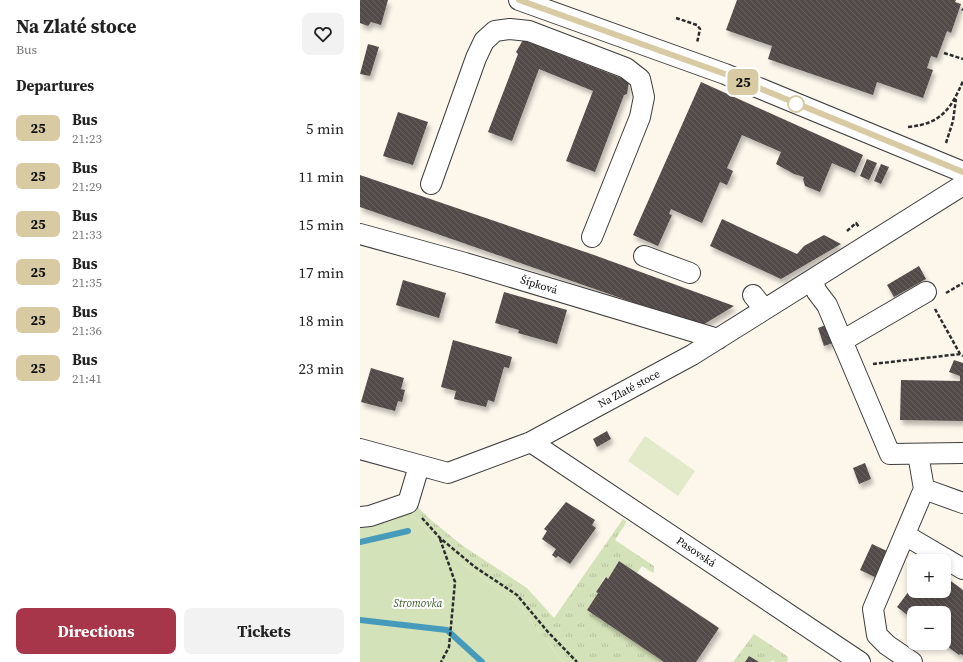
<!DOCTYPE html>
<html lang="en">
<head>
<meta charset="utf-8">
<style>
	:root { --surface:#fff; --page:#f2f2f2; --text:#222; --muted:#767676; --accent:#a7364a }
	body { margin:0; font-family:"Source Serif 4",serif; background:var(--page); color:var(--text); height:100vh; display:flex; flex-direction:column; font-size:15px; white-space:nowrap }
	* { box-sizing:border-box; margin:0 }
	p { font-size:13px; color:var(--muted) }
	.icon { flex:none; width:22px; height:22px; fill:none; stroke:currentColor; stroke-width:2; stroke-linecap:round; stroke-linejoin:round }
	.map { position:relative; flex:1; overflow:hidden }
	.sheet { display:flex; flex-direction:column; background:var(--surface); width:360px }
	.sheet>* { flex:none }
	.badge { padding:0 8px; border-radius:6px; font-size:14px; line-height:26px }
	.fabs { position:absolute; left:547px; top:554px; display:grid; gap:8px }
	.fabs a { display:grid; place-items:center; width:44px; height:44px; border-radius:8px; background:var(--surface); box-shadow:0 2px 6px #0003; font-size:20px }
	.map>.badge { position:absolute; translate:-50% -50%; box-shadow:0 0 0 2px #fff }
	h2 { padding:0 16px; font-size:15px; line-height:36px }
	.round { display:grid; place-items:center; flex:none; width:42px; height:42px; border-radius:8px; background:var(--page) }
	.head { display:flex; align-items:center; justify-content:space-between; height:68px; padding:0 16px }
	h1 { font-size:19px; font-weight:700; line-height:30px }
	.cta { display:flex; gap:8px; margin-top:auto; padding:8px 16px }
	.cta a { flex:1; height:46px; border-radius:8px; background:var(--accent); color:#fff; font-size:16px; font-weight:700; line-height:46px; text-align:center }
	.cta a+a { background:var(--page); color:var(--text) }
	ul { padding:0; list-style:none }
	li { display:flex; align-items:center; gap:12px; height:48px; padding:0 16px }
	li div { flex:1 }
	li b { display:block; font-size:15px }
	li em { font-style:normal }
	li .badge { min-width:44px; font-weight:700; text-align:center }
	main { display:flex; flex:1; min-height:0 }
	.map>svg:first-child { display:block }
</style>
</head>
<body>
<main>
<section class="sheet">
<div class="head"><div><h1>Na Zlaté stoce</h1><p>Bus</p></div><a class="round"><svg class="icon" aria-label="heart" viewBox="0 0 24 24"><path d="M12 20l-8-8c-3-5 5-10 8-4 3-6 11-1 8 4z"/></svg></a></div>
<h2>Departures</h2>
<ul>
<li><span class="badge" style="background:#d8caa3;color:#111">25</span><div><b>Bus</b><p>21:23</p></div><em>5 min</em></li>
<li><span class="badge" style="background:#d8caa3;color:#111">25</span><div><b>Bus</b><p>21:29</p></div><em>11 min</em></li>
<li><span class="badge" style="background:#d8caa3;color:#111">25</span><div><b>Bus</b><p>21:33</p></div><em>15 min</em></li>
<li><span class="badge" style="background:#d8caa3;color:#111">25</span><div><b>Bus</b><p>21:35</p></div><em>17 min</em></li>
<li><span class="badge" style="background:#d8caa3;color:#111">25</span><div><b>Bus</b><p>21:36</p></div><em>18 min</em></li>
<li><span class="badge" style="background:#d8caa3;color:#111">25</span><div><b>Bus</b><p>21:41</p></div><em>23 min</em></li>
</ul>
<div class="cta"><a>Directions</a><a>Tickets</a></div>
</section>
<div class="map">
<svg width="603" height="662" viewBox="0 0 603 662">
	<defs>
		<pattern id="grass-tufts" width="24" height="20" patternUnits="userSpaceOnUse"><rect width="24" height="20" fill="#d4e2b9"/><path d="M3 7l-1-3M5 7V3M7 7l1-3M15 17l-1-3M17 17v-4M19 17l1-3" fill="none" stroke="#b5c19e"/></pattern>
		<pattern id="building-back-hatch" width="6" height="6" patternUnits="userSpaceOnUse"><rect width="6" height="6" fill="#524b48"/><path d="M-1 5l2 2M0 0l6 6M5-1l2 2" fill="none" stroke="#66605e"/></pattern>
		<filter id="shadow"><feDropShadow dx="2.5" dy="4.5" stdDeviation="2" flood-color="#0004"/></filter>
	</defs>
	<rect width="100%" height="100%" fill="#fcf6eb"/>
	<path fill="url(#grass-tufts)" d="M41,491l30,29 32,26 64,42 27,30 69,-99 3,2v2l-11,17 39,26v5l-1,2 -11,-7 -5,7 -18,-12 -11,18 -3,-2 -9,15 2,1 -11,17 77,52h-101l-47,-60 -62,-45 -57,-57z
		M394,634l33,22 1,2 -1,4h-12l-3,-2 -1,2h-13l-9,-6 -4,6h-12z"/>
	<path fill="#d4e2b9" d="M37,500l57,57 62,45 47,60h-203v-140l44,-7z"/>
	<path fill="#e3eaca" d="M285,436l50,35 -17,25 -50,-35z"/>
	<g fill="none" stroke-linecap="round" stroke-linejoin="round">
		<path stroke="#479bba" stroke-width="6" d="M0,542l48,-11
			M0,620l87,10 35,32"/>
	</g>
	<path fill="url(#building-back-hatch)" filter="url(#shadow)" d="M0,0h28l-7,25 -10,-3 -3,4 -8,-3z
		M377,0h219l-1,2 6,2 -10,29 -4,-2 -10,27 -6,-2 -4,12 6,2 -10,28 -46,-16 -4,13 -105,-36 4,-13 -46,-16z
		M163,40l106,41 -2,13 -3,1 -29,77 -29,-11 27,-70 -54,-22 -27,72 -24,-9 30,-78 -2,-2z
		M8,44l11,3 -9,29 -10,-2z
		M341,82l162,73 -8,18 -23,-10 -12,29 -15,-6 -2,-7 1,-2 -10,-3 -18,-10 5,-12 -39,-17 -15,33 6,3 -6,14 -7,-3 -18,41 -31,-14 -2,5 3,1 -14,31 -25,-11z
		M38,112l30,10 -15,43 -30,-9z
		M507,159l10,4 -8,17 -9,-4z
		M521,164l8,3 -8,17 -7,-3z
		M0,175l234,80 140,51 -33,20 -341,-119z
		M362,219l75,35 7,-8 20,-11 17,9 -60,35 -71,-33z
		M559,266l7,13 -32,18 -7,-12z
		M43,280l43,13 -7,25 -43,-13z
		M144,292l63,18 -10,34 -39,-11 1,-3 -24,-7z
		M466,325l7,18 -9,3 -6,-18z
		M93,340l59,17 -3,11 -5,-1 -10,35 -6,-2 -2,7 -32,-8 2,-8 -15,-4z
		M594,360l9,3v58l-63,-1 1,-40 59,1v-5l-11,-4z
		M11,368l33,10 -3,11 4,1 -3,12 -4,-1 -3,10 -34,-9z
		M247,431l4,8 -14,8 -4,-8z
		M505,463l6,16 -12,5 -6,-16z
		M206,502l29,18 -3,5 4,3 -26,36 -12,-8 -2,2 -4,-3 4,-6 -14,-10 5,-8 -3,-2z
		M512,544l17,8 -12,26 -17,-8z
		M259,561l100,67 -23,34h-32l-77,-52 11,-17 -2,-1 10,-15 2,2z
		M584,576l19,14v65l-3,-1 -1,1 -15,-11v-31h-30v7l-17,-13 15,-20 2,4 9,5 3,-5h18z
		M389,656l10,6h-14z"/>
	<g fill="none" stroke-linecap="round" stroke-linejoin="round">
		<g stroke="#3d3d3d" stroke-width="22">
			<path id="minor" d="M159,0l206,74 238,98
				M71,184l45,-126 8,-17 11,-10 15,-2 19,2 97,37 14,11 4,18 -4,20 -48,120
				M0,234l105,29 253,76
				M284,256l46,17
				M452,280l5,12 10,13 63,149 73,-1
				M393,295l11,14
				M482,341l84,-49
				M171,442l329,220
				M0,449l88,24 83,-31 161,-87 271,-170
				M558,454l6,35 39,14
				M0,517l10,-1 38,-13 11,-37
				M545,535l58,34
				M552,662l-25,-17 -10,-10 -4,-26 51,-120"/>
		</g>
		<path stroke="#2c2c2c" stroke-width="2.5" stroke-dasharray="4 2" stroke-linecap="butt" d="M602,9l1,1
			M316,18l21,7 3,4 -3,14
			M584,53l19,6
			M548,127c33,-3 43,-18 55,-46
			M586,143l7,-22 3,-22
			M487,231l9,-8 3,4
			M586,293l17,-10
			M575,309l25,45 3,2
			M513,364l87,-10
			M62,518l18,20 35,29 42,28 31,37 29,30
			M80,539l15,43 -6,65 -8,15"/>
		<use href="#minor" stroke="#fff" stroke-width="20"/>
	</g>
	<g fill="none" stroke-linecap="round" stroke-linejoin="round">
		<g stroke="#fff" stroke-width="9">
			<path id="line" d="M159,0l206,74 238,98"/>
		</g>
		<use href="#line" stroke="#d8caa3" stroke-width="6"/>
	</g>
	<circle fill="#fff" stroke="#d8caa3" stroke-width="2" cx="436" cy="104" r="8"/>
	<g text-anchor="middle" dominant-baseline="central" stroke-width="4" stroke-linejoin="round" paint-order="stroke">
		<g font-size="11" fill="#0a0a0a" stroke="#fff">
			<text transform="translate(179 285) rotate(17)">Šípková</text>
			<text transform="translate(269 389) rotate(-28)">Na Zlaté stoce</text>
			<text transform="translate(336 552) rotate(34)">Pasovská</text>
		</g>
		<g font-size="11" font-style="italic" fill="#365924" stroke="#fff">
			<text x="58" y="603">Stromovka</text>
		</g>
	</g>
</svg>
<div class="fabs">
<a>+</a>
<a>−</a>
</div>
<b class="badge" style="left:383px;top:82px;background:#d8caa3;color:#111">25</b>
</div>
</main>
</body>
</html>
